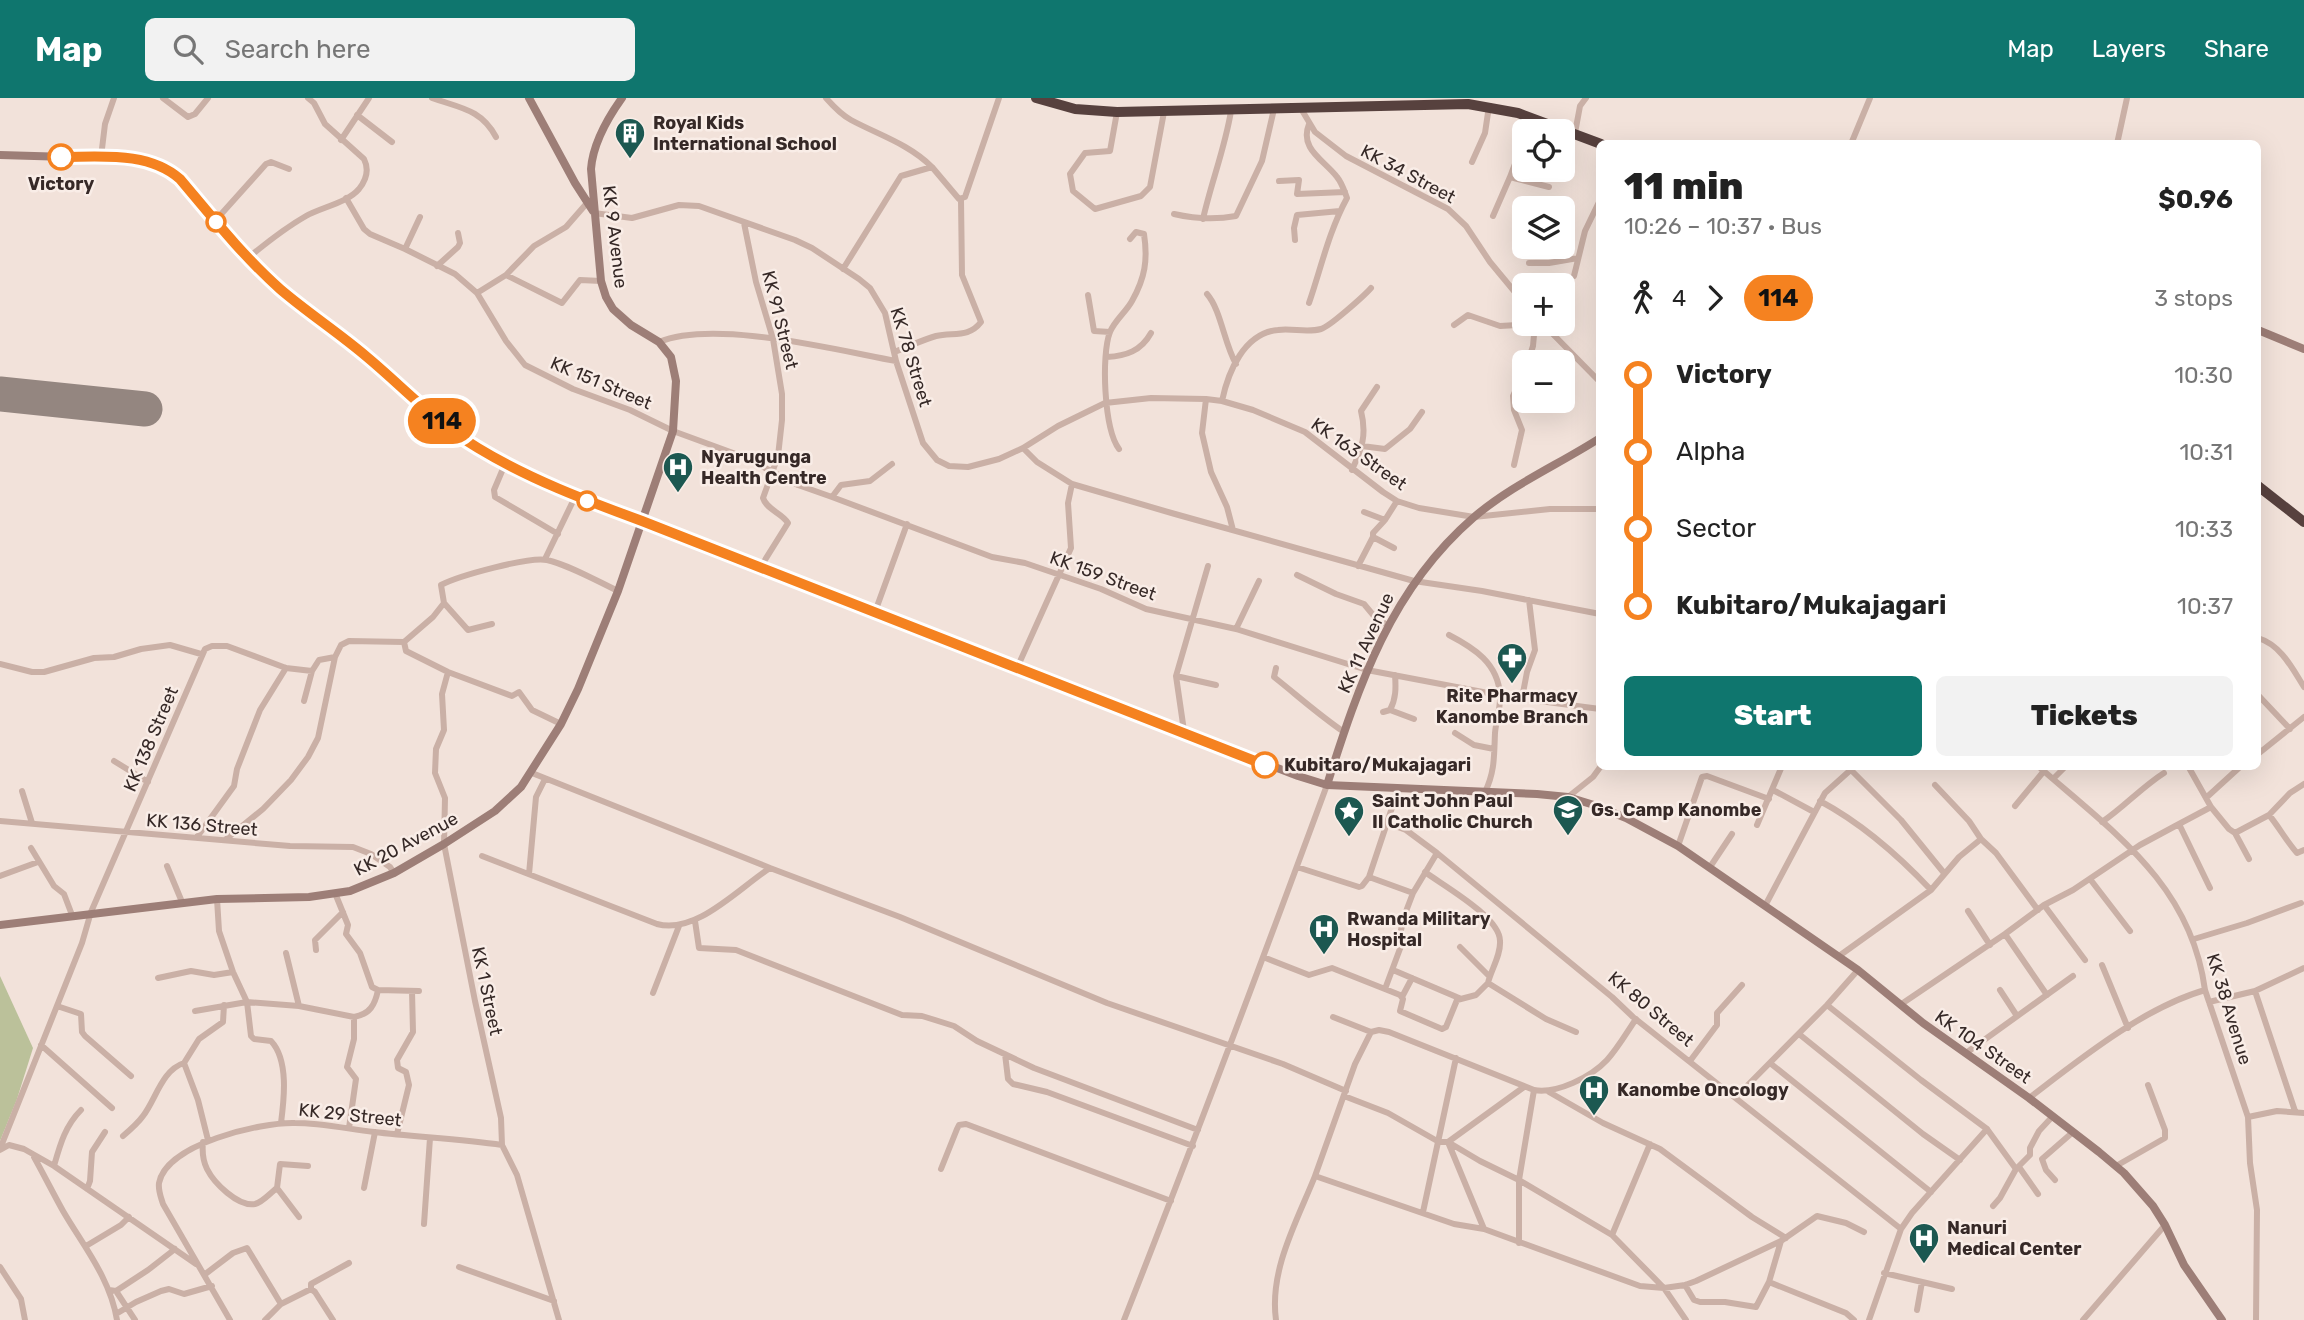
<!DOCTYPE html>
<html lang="en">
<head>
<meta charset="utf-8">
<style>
	:root { --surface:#fff; --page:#f2f2f2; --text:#222; --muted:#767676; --accent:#0f766e }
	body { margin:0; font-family:Rubik,sans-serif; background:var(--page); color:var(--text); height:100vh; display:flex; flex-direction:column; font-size:26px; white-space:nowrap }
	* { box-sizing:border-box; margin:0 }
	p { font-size:23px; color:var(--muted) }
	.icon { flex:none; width:38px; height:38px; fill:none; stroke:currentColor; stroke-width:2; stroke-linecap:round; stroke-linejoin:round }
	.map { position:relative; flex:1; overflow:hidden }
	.drawer { position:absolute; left:1596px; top:42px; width:665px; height:630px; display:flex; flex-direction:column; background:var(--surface); border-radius:10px; box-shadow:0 7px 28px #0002 }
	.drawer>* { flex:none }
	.badge { padding:0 14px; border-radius:23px; font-size:24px; line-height:46px }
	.fabs { position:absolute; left:1512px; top:21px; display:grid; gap:14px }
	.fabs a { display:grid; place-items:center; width:63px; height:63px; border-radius:10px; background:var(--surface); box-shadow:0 7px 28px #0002; font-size:35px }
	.map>.badge { position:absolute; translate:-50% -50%; box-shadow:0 0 0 4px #fff }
	.legs { display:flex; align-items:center; gap:10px; height:77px; padding:0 28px; font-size:23px }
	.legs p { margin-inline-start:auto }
	.headline { display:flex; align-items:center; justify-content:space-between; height:119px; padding:0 28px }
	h1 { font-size:38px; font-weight:800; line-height:52px }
	.button { display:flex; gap:14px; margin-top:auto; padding:14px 28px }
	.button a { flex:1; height:80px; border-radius:10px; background:var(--accent); color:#fff; font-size:28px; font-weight:800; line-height:80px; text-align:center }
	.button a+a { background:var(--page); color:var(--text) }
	ul { padding:0 28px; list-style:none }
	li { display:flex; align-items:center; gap:24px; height:77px; font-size:26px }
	li i { display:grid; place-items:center; width:10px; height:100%; margin:0 9px; background:currentColor }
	li i::after { content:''; width:18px; height:18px; margin:-9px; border:5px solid; border-radius:50%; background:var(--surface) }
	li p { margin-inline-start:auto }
	li:first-child i { background:linear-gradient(#0000 50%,currentColor 0) }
	li:last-child i { background:linear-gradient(currentColor 50%,#0000 0) }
	header { display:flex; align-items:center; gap:42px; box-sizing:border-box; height:98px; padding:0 35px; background:var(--accent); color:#fff }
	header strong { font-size:33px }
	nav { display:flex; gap:38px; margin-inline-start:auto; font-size:24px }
	.search { width:490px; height:63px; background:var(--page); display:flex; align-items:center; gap:18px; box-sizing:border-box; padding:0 24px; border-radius:10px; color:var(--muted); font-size:26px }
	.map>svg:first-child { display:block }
</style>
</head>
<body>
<header>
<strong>Map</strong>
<div class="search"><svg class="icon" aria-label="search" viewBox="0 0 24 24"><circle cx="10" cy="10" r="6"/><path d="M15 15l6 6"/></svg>Search here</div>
<nav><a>Map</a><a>Layers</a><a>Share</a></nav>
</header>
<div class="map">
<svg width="2304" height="1222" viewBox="0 0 2304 1222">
	<rect width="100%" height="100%" fill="#f2e2da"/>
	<path fill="#bbc19a" d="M0,878l33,72 -16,51 -17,42z"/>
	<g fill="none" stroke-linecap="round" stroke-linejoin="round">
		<path stroke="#948680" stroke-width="35" d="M0,296l145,15"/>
		<path stroke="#cab0a6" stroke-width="6" d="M163,0l25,19 7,-3 13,-16
			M432,0c28,10 49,11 64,39
			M826,0c7,8 16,17 25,22 28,15 58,24 81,47
			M1300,9l15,25 31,24 102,53 18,17 24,36 34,41
			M1117,14l-7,39 -25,2 -15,21 3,17 22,18 46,-13 9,-9 14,-75
			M357,17l35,27
			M1528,33l5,-13
			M1575,35l5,-27 6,-8
			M341,42l28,-42
			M1524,42l-14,37 39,10
			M1851,46l19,-46
			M2117,46l10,-46
			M101,59l4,-33 9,-26
			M1472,64l13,-29 4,-27
			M1279,83l20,-1 -2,14 48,-2
			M346,100l18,31 6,5 35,15 50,25 22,19 29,48 19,24 48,24 57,21 43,21 71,26 54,28 34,12 9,-12 29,-4 22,-17
			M594,115l38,5 47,-13 20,1 96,34 17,8 47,31 11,9 15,25 11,48 27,82 14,17 12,6 19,1 31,-8 24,-11 35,-22 47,-23 46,-5 55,1 16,2 31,9 52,22 78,60 14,9 22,7 55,9 76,-8h50
			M1174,116c22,5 40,6 62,2l26,-55 12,-52
			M1493,118l17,-39
			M1203,121c8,-36 22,-71 28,-108
			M215,123l51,-57 5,-2 18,7
			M744,125l12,59 17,57 9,55v26l-4,36 -15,42c4,12 19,15 25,25l-28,45
			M1295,142l-1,-12 3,-13 43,-4
			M405,151l15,-32
			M248,160c18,-15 37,-30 58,-42 16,-9 41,-13 53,-27 8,-10 10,-20 5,-30l-39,-35 -11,-21 -6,-5
			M1529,165h20l29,-5
			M437,168l21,-19 2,-4 -2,-10
			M843,171l58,-93 31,-9 27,32 6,-2 34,-99
			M506,177l28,-29 32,-19 21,-24
			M1574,178l11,-45 15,-31
			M477,195l29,-18 56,28 18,-23 21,1
			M1207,196c14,16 17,49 29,70
			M1088,197l6,36 16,1
			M1309,205c12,-35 20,-72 38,-105 -3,-8 -5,-15 -10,-21 -13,-17 -38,-28 -28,-53
			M1543,226l57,58
			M1454,227l14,-10 32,11 35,-2
			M659,244c55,-23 177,8 237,19
			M894,254c14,-5 28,-12 42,-16 17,-4 33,2 45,-14l-19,-47 -1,-75
			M1107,259c19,-1 34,-6 44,-24
			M1528,264l5,-16 2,-22
			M1206,301l-4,34 9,39 16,35 6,23
			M1222,303c6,-29 22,-68 56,-71 14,-2 29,3 43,-1 8,-2 43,-33 50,-41
			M1362,348l23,3 25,-20 12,-17
			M1023,350l14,14 35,22 103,30 239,67 68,10 118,23
			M1119,351c-15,-20 -18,-94 -9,-117 5,-12 16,-20 22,-31 13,-23 16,-41 12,-67l-8,-2 -6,7
			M505,366l-11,26 1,7 63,37
			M1514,367l8,-35 -8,-20 -1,-14 11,-24
			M1352,372c10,-22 15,-35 9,-59l16,-24
			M832,399l160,60 33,6 76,26 45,20 90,20 131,41 142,27 91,12
			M1364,414l21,8
			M1394,450l-21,-11v-4l12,-13 12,-19
			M545,461l30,-62
			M1358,468l15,-29
			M1297,477l39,19 28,10 10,12 13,9
			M1599,491h1
			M444,505l-3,-18c17,-9 89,-29 106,-25 24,6 48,20 71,31
			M875,514l32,-88
			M1236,531l23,-48
			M1449,537c25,13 49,28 51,60 1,12 -4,26 -5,38 -1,22 0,39 -10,59
			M2258,540c23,7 34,30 46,49
			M404,544l2,9 42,21 64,24 7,-4 13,18 29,14
			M0,566l32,8h12l50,-14 20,-1 27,-8 29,-4 31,9
			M1017,570l54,-120 -3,-45 4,-19
			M1276,570l-2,9c24,19 45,38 70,55
			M448,574l-6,22 2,36 -8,19 -1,24 10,25 -1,46 31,157 26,117 1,27 15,30 42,145
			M1176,578l40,9
			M2258,597l32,34
			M1522,600l5,-26 8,-22 -6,-50
			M304,603l8,-30
			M1390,612l24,9
			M1383,614l7,-2c6,-11 6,-22 5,-35
			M1184,633l-8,-55 32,-110
			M1455,635l19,12 20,4
			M2258,656l46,-37
			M114,663l34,21
			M2038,668c75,66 153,118 167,224l43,127 2,46 7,47 -1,110
			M2188,668l23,41
			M1851,672l50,50 43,53
			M532,675l238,95
			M2053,681l13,-13
			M1935,687l34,36 12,18
			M1398,691l-11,34 19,7 31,23 175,144 21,20 268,212 -32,91
			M1773,692l41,22
			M22,693l10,32
			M1568,699l25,-20 8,-11
			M2207,699l34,-31
			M1820,703c43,23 78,54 111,89
			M2015,708l29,-35
			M2269,717c10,12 18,27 28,38l7,-3
			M0,723l290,25 63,1 18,7 19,13 4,6
			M2102,724c22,-15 40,-35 62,-49
			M1387,725l-18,54 44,16
			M2179,726l32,-17 18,22 6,4 14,26
			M1757,727l25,-59
			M2235,735l34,-18 21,-22 14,-9
			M197,739l37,-51 3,-17 23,-59 26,-42
			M225,742l38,-31 28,-29 17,-23 10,-19 17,-81
			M1678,748l24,-69 5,-1 62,23
			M31,750l23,38 10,8 8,21
			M482,758l175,68c39,11 82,-36 113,-56l130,49 207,86 176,61 63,27
			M167,768l15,36
			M1297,769l62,20 3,-1 7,-9
			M1710,769l22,-33
			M1425,774c19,14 75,45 75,69 1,14 -9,29 -12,42
			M529,776l7,-77 9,-18
			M0,778l38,-14
			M2090,781l40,52
			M335,795l13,32 -2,9 14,19 12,34 6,3 41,1
			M217,801l2,32 14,41 14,30 4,34 3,3 17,2c18,19 13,59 10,82
			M1766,806l59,-111 30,-27
			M2044,807l41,55
			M1968,813l22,34
			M695,823l4,27 37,2 166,65 20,1 32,10 23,15 57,27 164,62
			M2005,836l42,61
			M2194,841l53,-16 54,-20
			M1460,849l29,29
			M316,852l-1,-10 28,-28
			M286,855l13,53
			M1839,858l92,-66 28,-33 22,-18 15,14 42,57
			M1263,859l46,18 23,-7 68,27 3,4 -3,12 42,18 4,-2 11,-27 19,-5 12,-12 58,36 30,13
			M2102,867l26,63
			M1393,872l66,28
			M158,880l33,-7 23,4 19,-3
			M1385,891l16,-43v-16l4,-16 8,-21 24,-40
			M2000,892l17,26
			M2255,893l40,120
			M653,895l26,-67
			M1402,899l10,-19
			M2209,904l46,-11 49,-23
			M1827,907l94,75 66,49 -75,84 -11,16
			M1900,907l105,-71 39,-29 29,-15 67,-45 39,-21 31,64
			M57,908l24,8 1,18 3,4 46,40
			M195,913l52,-9 52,4 55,11v22l-7,28 9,12 -7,49
			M354,919c16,-3 21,-12 24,-27
			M1333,919l38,15 8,-2 10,2 145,58c23,4 57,-13 73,-30 11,-12 20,-28 29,-41
			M1371,934l-16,32 -40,112 139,48 30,5 156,57 24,2 21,-3 11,-4 85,-40 36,-25 29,7 18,9
			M1799,936l124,100 37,26
			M41,947l71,63
			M1966,955l107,-77
			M1005,956l3,25 5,5 34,8 146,54
			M1690,963l27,-36v-12l25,-28
			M184,965l14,37 10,40
			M1770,965l161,129
			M1549,994l54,31 57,26 92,68 34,21
			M1344,998l44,17 51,29h9l32,19 39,19 93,55 52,53 22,32
			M1736,999l91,-92 31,-35
			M2029,1000c51,-39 114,-90 176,-108
			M2248,1019l29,-6 27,2
			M1987,1031l29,40
			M397,1036l12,-49 -3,-13 -8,-4 -1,-8 16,-28 -1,-41
			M123,1038c7,-6 15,-13 20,-20 13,-17 19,-46 41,-53l15,-24 24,-17 1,-17
			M203,1044c-1,10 0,19 4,27 7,14 31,38 48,35 8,-2 15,-11 22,-16l3,-24 28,2
			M0,1051l82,-206 9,-31 114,-263 7,-3h15l59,22 26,3 7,-11 16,-3 6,-12 8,-4 55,1 29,-25 11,-14 24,27 24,-6
			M0,1052l9,-5 15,4 30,17 142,98
			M34,1059c10,18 19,36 29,54 21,36 47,67 54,109
			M54,1068c6,-21 11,-40 27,-56
			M2116,1068l49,-28v-8l-17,-45
			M2019,1069l19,27
			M941,1071l16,-40 2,-4 7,-1 205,77
			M2055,1082l-9,-10 -4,-11 31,-27
			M277,1090l22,29
			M364,1090l11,-56
			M87,1091l3,-8 2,-29 13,-20
			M1993,1108l7,-8 16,-29 14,-14v-7l9,-17 13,-14
			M1423,1114l33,-154
			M424,1126l6,-86
			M1484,1131l-36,-87 76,-55
			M1612,1137l38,-91
			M1519,1145v-63l15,-90
			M86,1148l35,-21 8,-8
			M0,1169l21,32 4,21
			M459,1169l95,34
			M1884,1175l68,16
			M204,1177l29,-22 14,-5 34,56
			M1769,1184l77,31 8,7
			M1685,1187l9,15 6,2h25l31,5 13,-25 12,-41
			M311,1191v-5l38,-21
			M109,1192l7,1 32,-21 27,-21
			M116,1193l19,29
			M1917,1212l5,-28
			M116,1216l20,-12 25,-11 8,-2 15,5 28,-8
			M230,1222l-67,-116c-2,-7 -5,-13 -4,-21 7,-39 102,-61 136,-60 26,0 53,6 79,9 43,5 86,7 128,13
			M265,1222l16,-16 30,-15 4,3 18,28
			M1124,1222c70,-178 137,-356 203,-535
			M1276,1222c-7,-50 21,-99 39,-144
			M2083,1222l82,-95"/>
		<path stroke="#9d7e77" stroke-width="8" d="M529,0l46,85 18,28
			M0,57l137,4c17,3 30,8 43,20l68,79 32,31 86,67 109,91 100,50 67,24 656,255 29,9 210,9 31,3 26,8 32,13 52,28 180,124 65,53 106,75 70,54 25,21 29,33 12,19 19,40 38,55
			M2258,232l46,19
			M1327,687c32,-101 64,-196 146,-267 38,-33 85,-53 127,-80
			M0,827l217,-26 92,-2 41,-6 44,-18 50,-29 51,-33 26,-24 40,-63 17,-35 40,-98 55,-160 3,-50 -5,-24 -12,-15 -28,-17 -18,-16 -7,-12 -5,-16 -10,-112c2,-26 16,-50 31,-71"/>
		<path stroke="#57413e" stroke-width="10" d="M1036,0l39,11 42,3 351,-8 50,9 83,31
			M2258,388l46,36"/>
	</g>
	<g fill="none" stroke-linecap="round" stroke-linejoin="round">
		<g stroke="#fff" stroke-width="16">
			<path id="line-1" d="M61,59c40,0 87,-6 119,22 32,38 63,77 100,110 28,24 59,44 87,68 36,30 70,67 111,91 51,31 107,52 164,73l623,244"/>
		</g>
		<use href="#line-1" stroke="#f58220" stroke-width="10"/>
	</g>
	<defs>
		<g id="building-pin" transform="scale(1.575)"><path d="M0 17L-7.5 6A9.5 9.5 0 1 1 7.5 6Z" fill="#1c5851" stroke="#f9ede7"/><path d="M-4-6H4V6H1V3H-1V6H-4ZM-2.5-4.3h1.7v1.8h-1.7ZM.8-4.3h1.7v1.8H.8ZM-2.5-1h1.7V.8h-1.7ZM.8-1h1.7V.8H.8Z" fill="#fff"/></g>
		<g id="hospital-pin" transform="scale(1.575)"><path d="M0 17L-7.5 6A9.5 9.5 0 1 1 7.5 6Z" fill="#1c5851" stroke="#f9ede7"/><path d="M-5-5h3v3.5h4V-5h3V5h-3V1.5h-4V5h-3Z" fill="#fff"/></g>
		<g id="pharmacy-pin" transform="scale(1.575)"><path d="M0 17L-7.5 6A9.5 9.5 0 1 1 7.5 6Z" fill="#1c5851" stroke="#f9ede7"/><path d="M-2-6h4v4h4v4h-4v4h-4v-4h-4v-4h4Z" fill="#fff"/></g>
		<g id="school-pin" transform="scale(1.575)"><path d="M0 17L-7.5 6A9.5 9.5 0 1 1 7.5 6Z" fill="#1c5851" stroke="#f9ede7"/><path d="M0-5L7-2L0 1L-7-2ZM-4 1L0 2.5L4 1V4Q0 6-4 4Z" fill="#fff"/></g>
		<g id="sight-pin" transform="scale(1.575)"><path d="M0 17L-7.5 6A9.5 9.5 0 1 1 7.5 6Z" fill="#1c5851" stroke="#f9ede7"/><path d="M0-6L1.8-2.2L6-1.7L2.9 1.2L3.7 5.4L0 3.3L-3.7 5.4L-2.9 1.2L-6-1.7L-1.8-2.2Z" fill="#fff"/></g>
	</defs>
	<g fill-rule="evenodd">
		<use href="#building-pin" x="630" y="35"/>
		<use href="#hospital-pin" x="678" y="369"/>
		<use href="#pharmacy-pin" x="1512" y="560"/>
		<use href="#school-pin" x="1568" y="712"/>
		<use href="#sight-pin" x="1349" y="713"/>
		<use href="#hospital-pin" x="1324" y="831"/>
		<use href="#hospital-pin" x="1594" y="992"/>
		<use href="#hospital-pin" x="1924" y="1140"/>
	</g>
	<g fill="#fff" stroke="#f58220" stroke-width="3.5">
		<circle cx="61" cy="59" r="12"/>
		<circle cx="216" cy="124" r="9"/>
		<circle cx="587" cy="403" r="9"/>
		<circle cx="1265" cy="667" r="12"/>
	</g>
	<g text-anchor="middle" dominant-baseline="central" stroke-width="5" stroke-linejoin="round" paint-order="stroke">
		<g font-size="18" font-weight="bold" fill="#362927" stroke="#f9ede7" text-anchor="start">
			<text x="653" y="25">Royal Kids<tspan x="653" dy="21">International School</tspan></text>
			<text x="701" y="359">Nyarugunga<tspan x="701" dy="21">Health Centre</tspan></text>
			<text x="1512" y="598" text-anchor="middle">Rite Pharmacy<tspan x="1512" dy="21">Kanombe Branch</tspan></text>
			<text x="1372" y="703">Saint John Paul<tspan x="1372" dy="21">II Catholic Church</tspan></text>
			<text x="1591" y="712">Gs. Camp Kanombe</text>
			<text x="1347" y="821">Rwanda Military<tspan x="1347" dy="21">Hospital</tspan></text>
			<text x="1617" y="992">Kanombe Oncology</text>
			<text x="1947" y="1130">Nanuri<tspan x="1947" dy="21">Medical Center</tspan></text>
		</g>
		<g font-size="18" fill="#362927" stroke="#f9ede7">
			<text transform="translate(1408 76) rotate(28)">KK 34 Street</text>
			<text transform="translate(615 139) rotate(83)">KK 9 Avenue</text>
			<text transform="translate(780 222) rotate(76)">KK 91 Street</text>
			<text transform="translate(911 259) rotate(73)">KK 78 Street</text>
			<text transform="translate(601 285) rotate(23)">KK 151 Street</text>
			<text transform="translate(1359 356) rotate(35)">KK 163 Street</text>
			<text transform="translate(1103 478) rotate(20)">KK 159 Street</text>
			<text transform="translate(1366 545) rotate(-65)">KK 11 Avenue</text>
			<text transform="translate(151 641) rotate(-67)">KK 138 Street</text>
			<text transform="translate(202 727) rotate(5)">KK 136 Street</text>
			<text transform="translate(406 746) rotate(-28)">KK 20 Avenue</text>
			<text transform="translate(487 893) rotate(78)">KK 1 Street</text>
			<text transform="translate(1651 911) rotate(40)">KK 80 Street</text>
			<text transform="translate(2229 911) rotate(73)">KK 38 Avenue</text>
			<text transform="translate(1983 949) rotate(35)">KK 104 Street</text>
			<text transform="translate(350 1017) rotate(6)">KK 29 Street</text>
		</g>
		<g font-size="18" font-weight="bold" fill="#362927" stroke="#f9ede7">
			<text x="61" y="86">Victory</text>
			<text x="1284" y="667" text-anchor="start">Kubitaro/Mukajagari</text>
		</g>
	</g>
</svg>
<div class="fabs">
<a><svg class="icon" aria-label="locate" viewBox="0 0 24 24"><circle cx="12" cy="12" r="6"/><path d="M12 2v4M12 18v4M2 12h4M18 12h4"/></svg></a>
<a><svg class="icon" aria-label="layers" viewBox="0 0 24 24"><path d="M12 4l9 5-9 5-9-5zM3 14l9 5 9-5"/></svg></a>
<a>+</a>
<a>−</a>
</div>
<b class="badge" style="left:442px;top:323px;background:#f58220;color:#111">114</b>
<section class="drawer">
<div class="headline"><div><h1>11 min</h1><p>10:26 – 10:37 · Bus</p></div><b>$0.96</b></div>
<div class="legs"><svg class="icon" aria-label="walk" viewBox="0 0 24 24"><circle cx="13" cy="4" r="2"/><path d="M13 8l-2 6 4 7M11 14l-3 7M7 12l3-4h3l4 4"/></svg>4<svg class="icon" aria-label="forward" viewBox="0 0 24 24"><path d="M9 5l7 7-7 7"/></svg><b class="badge" style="background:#f58220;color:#111">114</b><p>3 stops</p></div>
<ul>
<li><i style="color:#f58220"></i><b>Victory</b><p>10:30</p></li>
<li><i style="color:#f58220"></i><span>Alpha</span><p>10:31</p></li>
<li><i style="color:#f58220"></i><span>Sector</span><p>10:33</p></li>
<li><i style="color:#f58220"></i><b>Kubitaro/Mukajagari</b><p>10:37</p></li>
</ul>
<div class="button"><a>Start</a><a>Tickets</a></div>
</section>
</div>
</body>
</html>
